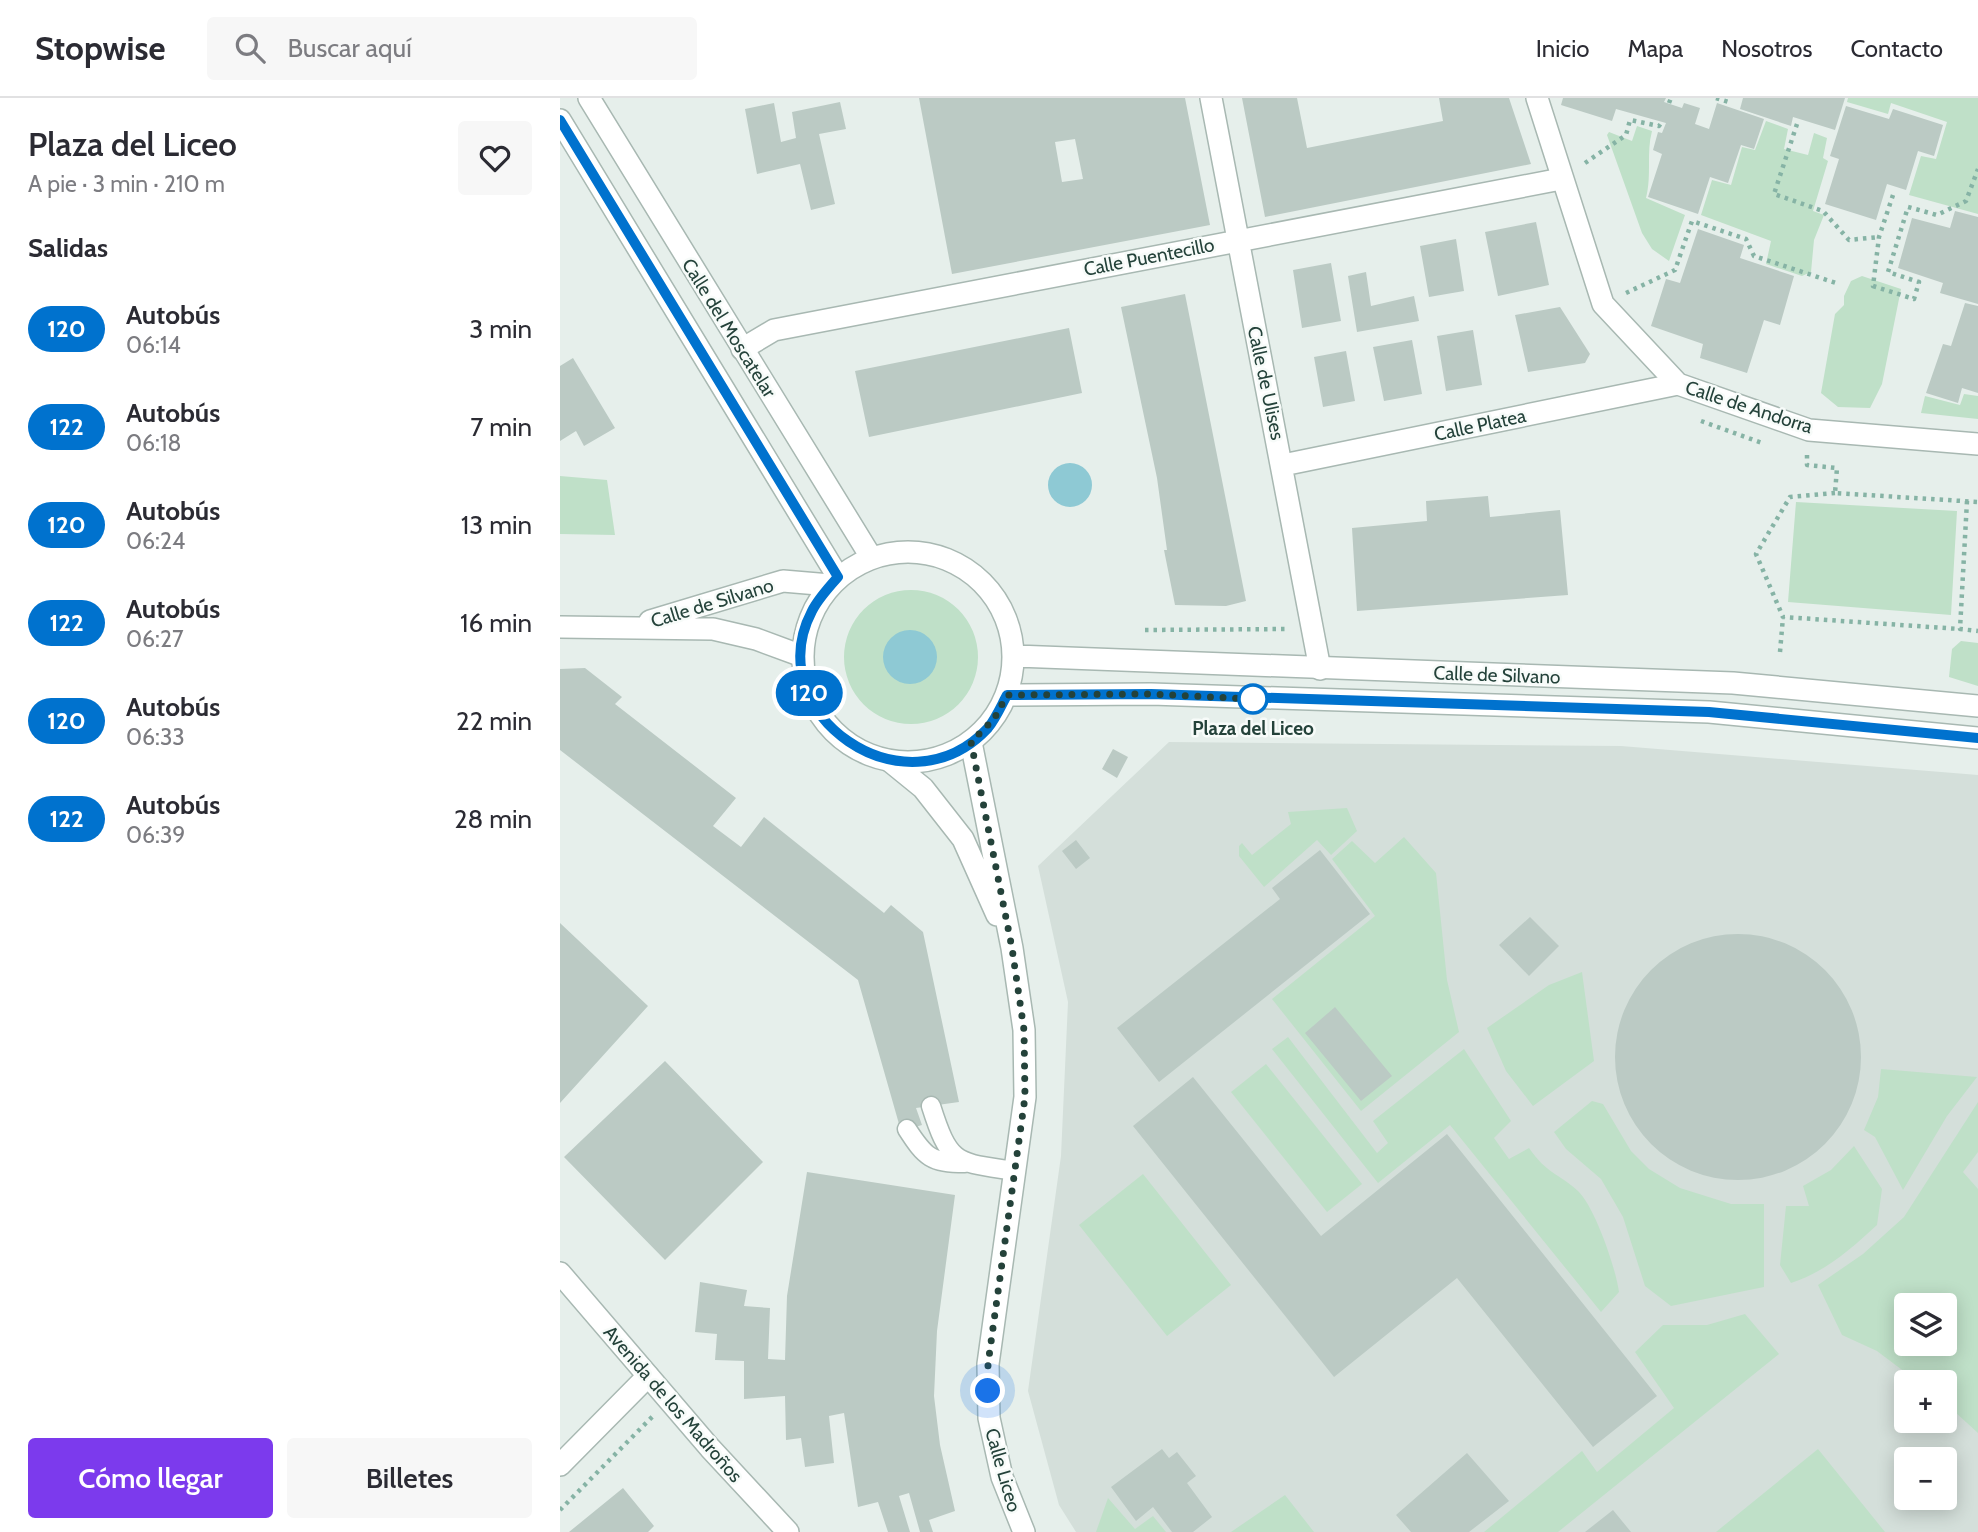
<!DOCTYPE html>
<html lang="es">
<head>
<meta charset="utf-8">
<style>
	:root { --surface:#fff; --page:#f7f7f7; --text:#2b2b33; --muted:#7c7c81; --line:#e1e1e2; --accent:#7c3aed }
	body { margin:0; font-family:Cabin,sans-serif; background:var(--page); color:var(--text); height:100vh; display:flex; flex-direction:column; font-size:26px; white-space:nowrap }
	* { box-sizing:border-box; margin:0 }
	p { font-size:23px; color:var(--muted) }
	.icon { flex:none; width:38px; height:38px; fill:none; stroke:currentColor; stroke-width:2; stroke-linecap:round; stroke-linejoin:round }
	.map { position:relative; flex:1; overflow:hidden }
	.sheet { display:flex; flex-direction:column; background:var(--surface); width:560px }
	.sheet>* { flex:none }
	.badge { padding:0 14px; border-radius:23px; font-size:24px; line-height:46px }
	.tools { position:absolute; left:1334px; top:1195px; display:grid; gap:14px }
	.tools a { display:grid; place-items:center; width:63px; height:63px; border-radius:7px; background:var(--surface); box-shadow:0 4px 18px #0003; font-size:35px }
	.you { position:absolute; width:35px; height:35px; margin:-18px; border:5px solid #fff; border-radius:50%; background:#1a73e8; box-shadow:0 0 0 10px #1a73e833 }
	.map>.badge { position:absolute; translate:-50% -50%; box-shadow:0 0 0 4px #fff }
	h2 { padding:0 28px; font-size:26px; line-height:63px }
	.round { display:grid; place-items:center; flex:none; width:74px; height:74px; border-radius:7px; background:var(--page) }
	.head { display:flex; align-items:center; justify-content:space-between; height:119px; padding:0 28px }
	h1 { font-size:33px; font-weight:600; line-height:52px }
	.primary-button { display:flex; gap:14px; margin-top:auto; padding:14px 28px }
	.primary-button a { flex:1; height:80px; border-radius:7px; background:var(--accent); color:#fff; font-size:28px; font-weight:600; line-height:80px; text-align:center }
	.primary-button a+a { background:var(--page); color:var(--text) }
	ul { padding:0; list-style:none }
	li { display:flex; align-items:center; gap:21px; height:98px; padding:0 28px }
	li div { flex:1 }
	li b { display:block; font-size:26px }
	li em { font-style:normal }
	li .badge { min-width:77px; font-weight:700; text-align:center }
	header { display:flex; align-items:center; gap:42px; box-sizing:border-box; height:98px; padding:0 35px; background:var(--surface); border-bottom:2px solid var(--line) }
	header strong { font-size:33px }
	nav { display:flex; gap:38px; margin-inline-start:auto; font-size:24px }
	.search { width:490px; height:63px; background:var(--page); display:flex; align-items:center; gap:18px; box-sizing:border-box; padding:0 24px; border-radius:7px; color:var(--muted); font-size:26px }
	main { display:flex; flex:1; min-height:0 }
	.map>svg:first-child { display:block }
</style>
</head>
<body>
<header>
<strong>Stopwise</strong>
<div class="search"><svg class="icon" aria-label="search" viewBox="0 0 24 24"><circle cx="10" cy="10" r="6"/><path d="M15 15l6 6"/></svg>Buscar aquí</div>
<nav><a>Inicio</a><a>Mapa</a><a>Nosotros</a><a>Contacto</a></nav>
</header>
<main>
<section class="sheet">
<div class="head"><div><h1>Plaza del Liceo</h1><p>A pie · 3 min · 210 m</p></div><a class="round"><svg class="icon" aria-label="heart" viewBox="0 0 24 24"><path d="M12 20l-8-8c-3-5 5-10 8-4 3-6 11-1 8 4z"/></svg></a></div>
<h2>Salidas</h2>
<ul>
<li><span class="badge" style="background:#0072ce;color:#fff">120</span><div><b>Autobús</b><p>06:14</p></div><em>3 min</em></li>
<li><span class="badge" style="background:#0072ce;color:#fff">122</span><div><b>Autobús</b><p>06:18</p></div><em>7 min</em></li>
<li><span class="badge" style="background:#0072ce;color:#fff">120</span><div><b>Autobús</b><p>06:24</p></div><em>13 min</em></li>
<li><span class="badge" style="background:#0072ce;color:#fff">122</span><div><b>Autobús</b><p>06:27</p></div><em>16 min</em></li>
<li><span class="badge" style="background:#0072ce;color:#fff">120</span><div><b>Autobús</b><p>06:33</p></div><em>22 min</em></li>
<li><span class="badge" style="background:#0072ce;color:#fff">122</span><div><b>Autobús</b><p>06:39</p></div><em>28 min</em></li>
</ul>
<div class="primary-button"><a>Cómo llegar</a><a>Billetes</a></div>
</section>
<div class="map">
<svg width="1418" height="1434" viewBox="0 0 1418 1434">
	<rect width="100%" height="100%" fill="#e6efeb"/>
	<path fill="#d4dfda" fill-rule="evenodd" d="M609,644l452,4 357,29v757h-902l-17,-27 -31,-114 33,-235 7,-154 -30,-136zM1346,1208h38v38h-38zM1346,1284h38v39h-38zM1346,1362h38v38h-38z"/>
	<path fill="#bfe0c8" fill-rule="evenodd" d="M1288,0h130v116l-69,-19 12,-39 15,3 11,-37 -56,-19 -3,11 -41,-12z
		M1206,23l22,8 -4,20 24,6 6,-22 13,5 -4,20 5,3 -15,50 11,4 -10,25 -3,32 -9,4 -36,-12 5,-23 -70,-26 11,-35 19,5 11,-38 13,3z
		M1077,28l15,5c-6,22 0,43 -6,67l39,17 -16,46 -17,-12 -10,-16 -35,-98 2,-3 23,9z
		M1302,178l39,13 -19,95 -12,24 -32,-1 -17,-14 14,-79 9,-9v-9l7,-15z
		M1404,296l14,2v23l-57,-6 4,-17 35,9z
		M0,378l47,4 8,55 -55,-1z
		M1236,404l161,9 -6,104 -163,-13z
		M284 559a67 67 0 1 1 134 0a67 67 0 1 1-134 0Z
		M1401,543l17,2v43l-29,-9 3,-28z
		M787,710l10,23 -26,24 -14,-15 -53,47 -25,-31v-10l3,-3 10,12 39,-31 -3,-12z
		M844,739l32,36 11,107 12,52 -98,79 -89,-112 103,-83 -43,-57 20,-18 23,22z
		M1022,874l12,89 -61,45 -27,-35 -19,-43 62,-43z
		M728,939l89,116 11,-10 -15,-22 91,-72 47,72 -17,17 15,21 20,-11c18,26 29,25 49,43 17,16 38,78 41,101l-18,20 -151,-187 -72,58 -106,-134z
		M706,966l96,120 -35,28 -96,-120z
		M1321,971l96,8 -30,39 -44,74 -28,-53 -11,-7 14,-33z
		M1032,1003l11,3 28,47 18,18 31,19 51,16h33v83l-93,19 -26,-20 -22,-69 -22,-38 -35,-30 -12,-17z
		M1418,1004v50l-15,20 15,17v244l-34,-31v-20h-26l-41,-31 -35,-16 -24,-50 45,-31 41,-37zM1346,1208h38v38h-38z
		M1294,1048l28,43 -5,36c-26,24 -52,47 -86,58l-11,-18 6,-59h23l-6,-20 28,-16z
		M583,1076l88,111 -64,51 -88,-111z
		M1185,1216l34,40 -221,178h-74l98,-81 15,21 77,-64 -39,-56 28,-27h44z
		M1258,1351l67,83h-169z
		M725,1397l29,37h-83z
		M548,1400l27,31 18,-13 13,16h-70z"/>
	<path fill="#8ec9d4" d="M488 387a22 22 0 1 1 44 0a22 22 0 1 1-44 0Z
		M323 559a27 27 0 1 1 54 0a27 27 0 1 1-54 0Z"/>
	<path fill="#bbcac4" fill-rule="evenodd" d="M359,0h266l25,127 -258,49zM515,41l8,40 -21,3 -7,-40z
		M682,0h55l10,50 136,-27 -4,-23h70l22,66 -266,53z
		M1003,0h103l-2,4 18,6 2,-5 16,5 -5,16 14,5 8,-26 47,16 -10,30 -13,-4 -13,38 -18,-6 -12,37 -50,-17 14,-43 -9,-4 5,-18 4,1 4,-10 -50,-14 -4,12 -51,-16z
		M1183,0h102l-10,32 -42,-13 -2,9 -51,-17z
		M280,4l6,27 -27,5 16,70 -24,6 -11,-46 -43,10 -12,-65 29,-6 7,39 15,-4 -4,-26z
		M1286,8l43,13 4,-10 50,16 -9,31 -16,-5 -12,39 -19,-6 -11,36 -51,-16 14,-45 -9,-3z
		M1395,113l23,6v87l-38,-11 3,-10 -45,-15 14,-50 38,10z
		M976,124l13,63 -51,11 -13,-64z
		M1138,131l46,16 -4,13 54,18 -14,49 -16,-5 -17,53 -47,-15 3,-14 -52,-18 15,-47 14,4z
		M896,141l8,52 -35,6 -9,-51z
		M771,165l10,58 -39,7 -9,-58z
		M806,174l5,34 43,-10 5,25 -62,11 -9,-56z
		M625,196l61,307 -20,5 -51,-1 -11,-55h3l-10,-72 -36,-171z
		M1405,205l13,3v87l-16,-5 -4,15 -32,-10 17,-49 8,2z
		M1000,209l30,47 -5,9 -57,9 -13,-57z
		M509,230l13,65 -213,44 -14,-66z
		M913,232l9,55 -36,6 -9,-55z
		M852,242l10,54 -38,7 -11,-54z
		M786,253l9,50 -32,6 -9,-50z
		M13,260l42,70 -31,18 -8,-15 -16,10v-75z
		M928,398l2,21 70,-7 8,85 -211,16 -5,-83 75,-7 -1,-20z
		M25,570l37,29 -7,7 121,94 -23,28 28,21 23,-30 120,96 7,-8 32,27 36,170 -43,6 6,17 -21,6 -43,-151 -298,-230v-81z
		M553,651l15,8 -11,21 -15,-9z
		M516,742l14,18 -14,11 -14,-18z
		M760,752l50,64 -211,168 -42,-54 163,-129 -8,-11z
		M970,819l29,29 -30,30 -30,-31z
		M0,825l88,83 -88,97z
		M1055 959a123 123 0 1 1 246 0a123 123 0 1 1-246 0Z
		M775,909l57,69 -31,25 -56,-68z
		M105,963l98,101 -98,98 -101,-103z
		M633,979l128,159 126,-102 210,262 -64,51 -136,-169 -123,99 -201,-251z
		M247,1074l148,23 -18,136 -3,65 6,49 15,66 -26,9 4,12h-13l-11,-39 -10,3 11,36h-22l-10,-30 -20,5 -14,-94 -15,3 5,47 -29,4 -4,-29 -15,2 -1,-44 -41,3v-38l-29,-1 2,-26 -22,-2 5,-50 47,8 -3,16 26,2 -2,51 17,1 2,-64z
		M602,1351l7,9 8,-6 19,24 -9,7 25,34 -19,15h-21l-19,-25 -17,14 -25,-34z
		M907,1355l42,48 -40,31h-58l-15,-17z
		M63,1390l31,38 -6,6h-79z
		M1053,1412l18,22h-46z"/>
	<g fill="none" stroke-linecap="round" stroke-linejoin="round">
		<g stroke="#a8b8b2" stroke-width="21">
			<path id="service" d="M371,1008c19,60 25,56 84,65
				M347,1031c18,28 24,34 58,34"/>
		</g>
		<g stroke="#a8b8b2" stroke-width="24">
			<path id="minor" d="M651,0l109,571
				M977,0l66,206 75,80 131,46 169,14
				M182,251l32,-19 787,-151
				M723,367l395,-81
				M90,523l133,-40 47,4
				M0,529l153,2 43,10 46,17
				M411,644l41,206 12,82 1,67 -37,267 1,54 13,59 22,55
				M331,664l32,26 40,51 34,76
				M0,1367l88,-89"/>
		</g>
		<g stroke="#a8b8b2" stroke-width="24">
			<path id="tertiary" d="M29,0l282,459
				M0,22l278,457
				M243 559a105 105 0 1 1 210 0a105 105 0 1 1-210 0Z
				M455,558l718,27 245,23
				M447,597l144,-1 558,18 269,26
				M0,1175l150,175 78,84"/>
		</g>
		<path stroke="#86b3a5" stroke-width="4.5" stroke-dasharray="3.5 5" stroke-linecap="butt" d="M1156,0l16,5
			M1109,5l2,-5
			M1237,26l-23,70 49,17 26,29 30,-3
			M1025,65l41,-28 4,-15 29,6 3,-4
			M1333,97l-14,42 -6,49 41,13 5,-17 -31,-10 20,-65 29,8 29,-14 12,-32
			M1066,195l49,-23 17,-49 54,18 8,17 85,28
			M1141,323l61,22
			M1247,357v10l30,3 -2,25 143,9
			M1275,395l-45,4 -34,57 27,63 177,12
			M1407,403l-7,128 18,2
			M585,532l142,-1
			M1220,554l3,-35
			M0,1412l93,-94"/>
		<use href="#service" stroke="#fff" stroke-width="18"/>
		<use href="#minor" stroke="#fff" stroke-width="21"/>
		<use href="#tertiary" stroke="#fff" stroke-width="21"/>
	</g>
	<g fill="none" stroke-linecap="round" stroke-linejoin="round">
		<g stroke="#fff" stroke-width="16">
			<path id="line" d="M0,22l278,457c-9,10 -20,22 -26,34 -54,103 93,206 176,117 8,-10 13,-22 19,-33l144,-1 558,18 269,26"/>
		</g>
		<use href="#line" stroke="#0072ce" stroke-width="10"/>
		<path stroke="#24423a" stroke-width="7" stroke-dasharray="0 12.6" d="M428,1293v-27l37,-267 -1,-67 -12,-82 -41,-206 23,-23 13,-24 144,-1 102,5"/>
	</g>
	<circle fill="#fff" stroke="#0072ce" stroke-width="3.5" cx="693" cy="601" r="14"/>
	<g text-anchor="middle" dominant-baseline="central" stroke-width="5" stroke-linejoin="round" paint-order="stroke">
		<g font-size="19" fill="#24423a" stroke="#f7fbf9">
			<text transform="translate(589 159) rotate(-11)">Calle Puentecillo</text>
			<text transform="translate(169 230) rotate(58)">Calle del Moscatelar</text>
			<text transform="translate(706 285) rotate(78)">Calle de Ulises</text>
			<text transform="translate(1189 309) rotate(18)">Calle de Andorra</text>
			<text transform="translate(920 327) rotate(-12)">Calle Platea</text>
			<text transform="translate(152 505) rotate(-17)">Calle de Silvano</text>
			<text transform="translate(937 577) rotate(2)">Calle de Silvano</text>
			<text transform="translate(113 1306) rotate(49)">Avenida de los Madroños</text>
			<text transform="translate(443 1372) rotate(74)">Calle Liceo</text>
		</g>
		<g font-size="19" font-weight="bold" fill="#24423a" stroke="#f7fbf9">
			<text x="693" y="630">Plaza del Liceo</text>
		</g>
	</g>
</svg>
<div class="tools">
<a><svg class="icon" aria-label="layers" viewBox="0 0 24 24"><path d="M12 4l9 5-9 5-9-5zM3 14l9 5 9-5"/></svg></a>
<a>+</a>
<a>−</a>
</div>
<div class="you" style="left:428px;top:1293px"></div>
<b class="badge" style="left:249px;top:595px;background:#0072ce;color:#fff">120</b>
</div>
</main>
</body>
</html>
